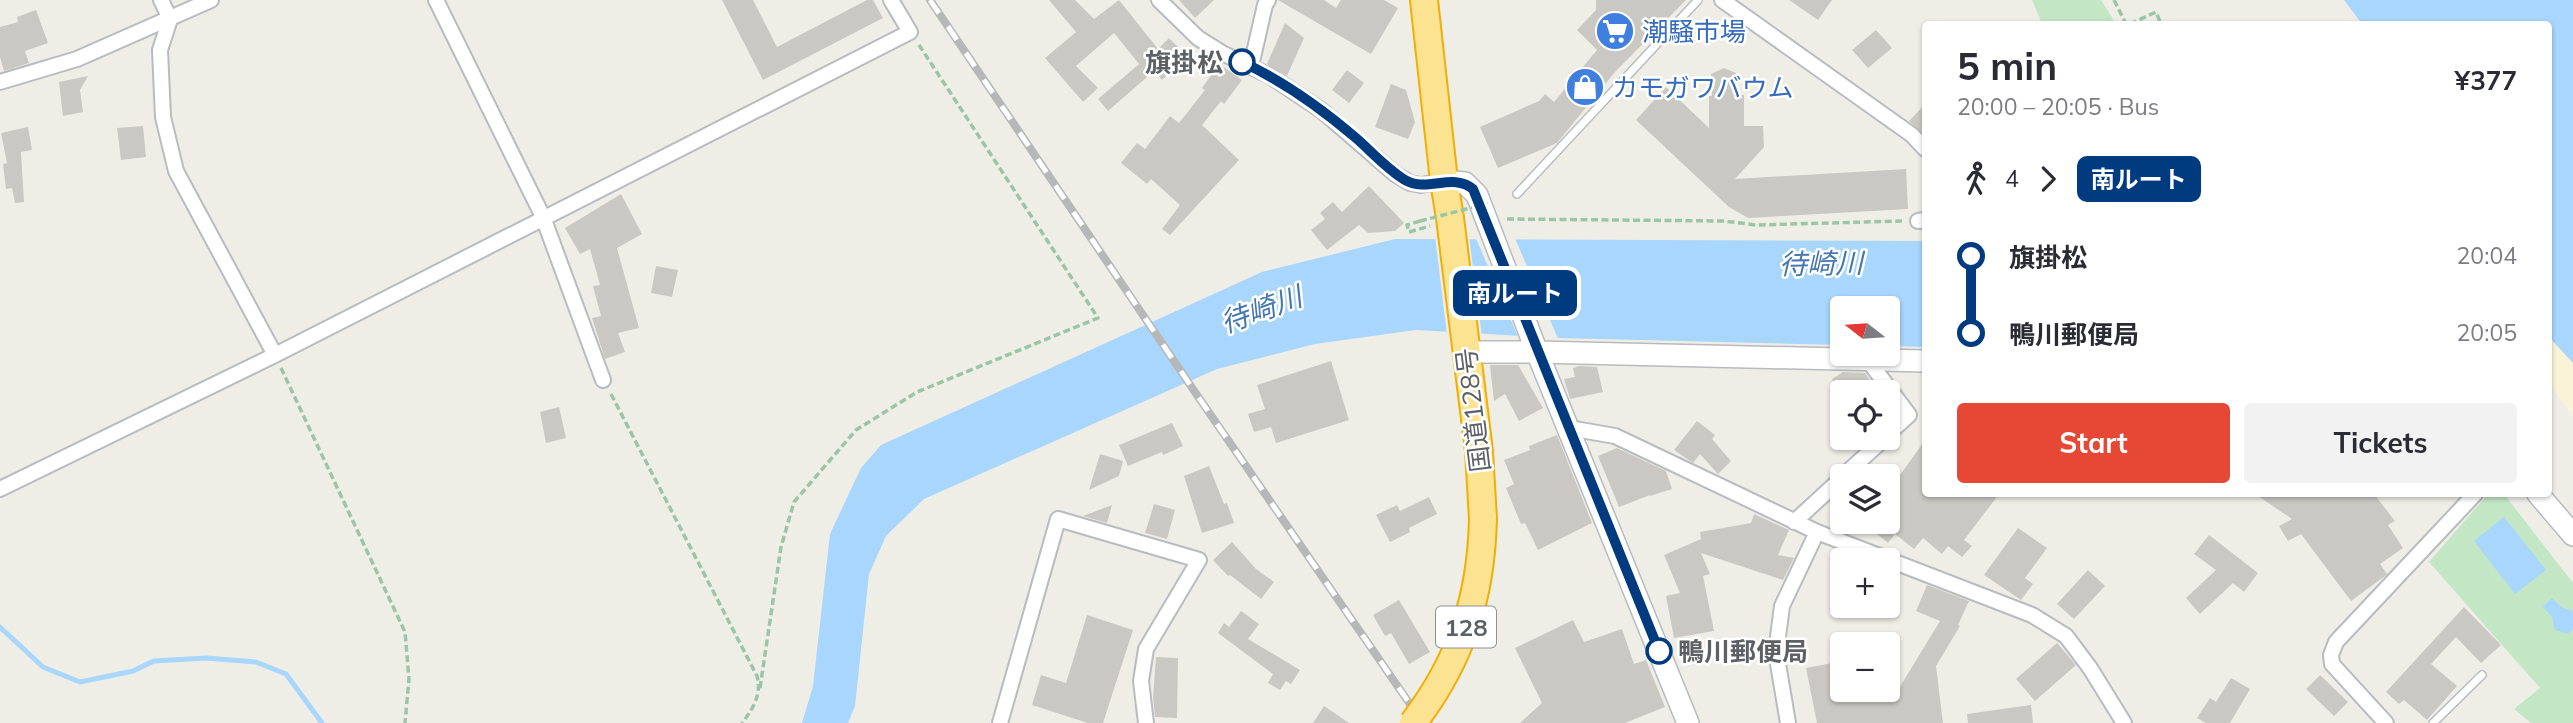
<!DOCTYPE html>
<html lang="en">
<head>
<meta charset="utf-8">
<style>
	:root { --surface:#fff; --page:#f2f2f3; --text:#2b2b33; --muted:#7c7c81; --accent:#e64835 }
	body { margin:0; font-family:Mulish,"Noto Sans JP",sans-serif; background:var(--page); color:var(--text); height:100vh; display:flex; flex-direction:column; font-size:26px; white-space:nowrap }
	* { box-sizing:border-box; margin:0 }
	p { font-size:23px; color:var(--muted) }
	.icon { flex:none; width:38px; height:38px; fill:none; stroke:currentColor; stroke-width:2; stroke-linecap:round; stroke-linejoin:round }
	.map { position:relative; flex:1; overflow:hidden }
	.panel { position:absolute; left:1922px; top:21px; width:630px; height:476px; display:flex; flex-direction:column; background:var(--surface); border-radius:7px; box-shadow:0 2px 5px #0004 }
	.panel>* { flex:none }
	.badge { padding:0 14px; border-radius:10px; font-size:24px; line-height:46px }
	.needle { width:46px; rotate:287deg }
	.tools { position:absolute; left:1830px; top:296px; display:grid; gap:14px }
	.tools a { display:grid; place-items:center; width:70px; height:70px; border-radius:7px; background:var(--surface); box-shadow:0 2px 5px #0004; font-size:35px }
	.map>.badge { position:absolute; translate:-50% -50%; box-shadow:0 0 0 4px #fff }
	.legs { display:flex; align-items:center; gap:10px; height:77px; padding:0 35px; font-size:23px }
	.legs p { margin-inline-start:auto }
	.headline { display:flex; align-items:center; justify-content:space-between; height:119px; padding:0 35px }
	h1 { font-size:38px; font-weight:700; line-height:52px }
	.primary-button { display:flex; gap:14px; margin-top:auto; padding:14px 35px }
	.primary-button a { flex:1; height:80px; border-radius:7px; background:var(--accent); color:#fff; font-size:28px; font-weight:700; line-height:80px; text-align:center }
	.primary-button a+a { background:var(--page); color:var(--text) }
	ul { padding:0 35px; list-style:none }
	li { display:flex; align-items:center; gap:24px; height:77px; font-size:26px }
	li i { display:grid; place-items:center; width:10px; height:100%; margin:0 9px; background:currentColor }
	li i::after { content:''; width:18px; height:18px; margin:-9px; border:5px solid; border-radius:50%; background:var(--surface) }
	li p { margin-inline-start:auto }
	li:first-child i { background:linear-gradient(#0000 50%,currentColor 0) }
	li:last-child i { background:linear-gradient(currentColor 50%,#0000 0) }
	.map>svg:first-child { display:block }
</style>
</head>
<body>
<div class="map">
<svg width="2573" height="723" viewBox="0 0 2573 723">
	<rect width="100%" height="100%" fill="#efeee6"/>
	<path fill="#c3e6c4" d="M2032,0h69l15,24h-74z
		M2488,494h16l69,89v140h-42l-17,-14 26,-21 -111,-126z"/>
	<path fill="#faf3d7" d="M2548,336l25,27v54l-25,-36z"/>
	<path fill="#a8d6fd" d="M2344,0h229v363l-25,-27v-312h-186z
		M1395,239l530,2v106l-37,-1v-38h-45v37l-284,-7 -143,-8 -101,14 -98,25 -293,130 -38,37 -17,38 -14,132 -7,17h-46l11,-37 17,-152 31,-66 20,-23 381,-173z
		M2504,517l42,53 -31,24 -41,-53z
		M2552,598l9,9 12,4v18l-5,5 -13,-4 -3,-13 -9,-10z"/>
	<path fill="#efeee6" d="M1435,236h34l13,101 -35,-2z
		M1475,236h39l45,105 -40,-2z"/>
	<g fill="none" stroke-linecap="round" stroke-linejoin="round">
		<path stroke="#a8d6fd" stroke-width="5" d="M0,627l43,40 37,15 53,-11 21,-10 52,-3 50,4 30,12 36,49"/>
	</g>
	<path fill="#cac8c3" d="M722,0h31l24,47 90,-47h6l10,18 -120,62z
		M1049,0h26l19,19 25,-19 39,49 11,-11 18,18 -25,24 -8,-9 -46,40 -10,-12 41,-35 -25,-31 -38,33 22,22 -15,14 -38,-44 31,-26z
		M1179,0h35l-19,18z
		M1278,0h46l12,8 5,-8h43l14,8 -27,46z
		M1596,0h90l-71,72 -58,71 -59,25 -18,-41 59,-26 6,-7 9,8 43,-52 -20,-20 19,-20z
		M1789,0h43l-14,20z
		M36,10l12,33 -23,8 4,12 -25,8 -4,-14v-30l18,-5 -1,-5z
		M1285,23l19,15 -17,38 -20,-12z
		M1876,30l16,18 -24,20 -16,-18z
		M1219,64l23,16 -18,24 -3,-3 -19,24 37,35 -69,75 -8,-6 18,-24 -29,-26 -4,5 -26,-21 16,-20 8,6 25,-33 9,7 26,-33 -3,-2z
		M1724,68l12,5v22h8v31h19l1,21 -29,32 171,-10 2,40 -160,9 -19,-11 -93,-87 30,-33 43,41v-32h3l-1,-22z
		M1347,70l17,13 -15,20 -17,-13z
		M88,76l-8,14 3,22 -20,4 -4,-34z
		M1391,84l15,6 9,32 -7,17 -33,-12z
		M1925,104v31l-16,-14z
		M143,126l3,31 -25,3 -4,-32z
		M28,127l4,23 -11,2 3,50 -9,1 -3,-15 -6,1 -3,-25 4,-1 -6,-30z
		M1369,186l35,37 -9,8 -27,2 -9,-8 -32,25 -16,-20 14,-11 -5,-6 13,-11 9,10z
		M621,194l21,40 -25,14 22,80 -21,5 7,19 -20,7 -13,-41 9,-2 -8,-30 7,-1 -10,-36 -10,5 -15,-26z
		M656,266l22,4 -6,27 -21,-4z
		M1331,361l18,59 -73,23 -5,-16 -17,5 -6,-18 17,-5 -8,-24z
		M1490,365h28l25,43 -24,13 -14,-27 -11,7z
		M1579,366l18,1 6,25 -33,7 -6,-20 11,-2 -2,-9z
		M1843,372l22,1 13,19h-39l-7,-13z
		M559,407l7,31 -20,5 -6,-31z
		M1697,421l18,14 -3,4 19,22 -13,13 -18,-20 -7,9 -19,-13z
		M1172,423l11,23 -20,9 -1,-3 -34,14 -9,-21z
		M1557,435l35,88 -54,27 -13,-27 -4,1 -15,-36 8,-4 -10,-24 26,-10 -1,-4z
		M1925,440v54h74l-35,46 8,6 -10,11 -14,-11 -6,8 -19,-16 -9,11 -19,-15 -7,9 -26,-21h26v-30z
		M1617,448l49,23 6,18 -22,7v-1l-31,12 -21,-51z
		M1100,454l23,7 -4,15 -30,14z
		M1209,466l15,38 3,-1 7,20 -32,10 -18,-57z
		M2255,494h119l21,27 -7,4 15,23 -23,16 7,10 -2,2 -34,25 -50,-67 -13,7 -9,-15 13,-7z
		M1429,497l8,17 -28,14 1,4 -20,10 -14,-27 21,-10 3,6z
		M1154,504l21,6 -8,29 -22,-6z
		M1112,505l-5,18 -24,-7z
		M1754,514l35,16 -11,25 16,3 -11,22 -82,-27 9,21 -7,2 11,55 -40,7 -8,-42 14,-3 -16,-38 37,-16 -1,-7 51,-9z
		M2018,528l29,20 -22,30 8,6 -12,16 -37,-25z
		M2209,535l49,38 -14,19 -11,-9 -33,31 -14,-16 30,-28 -22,-16z
		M1232,542l24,27 18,13 -13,17 -31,-24 -2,1 -15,-16z
		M2088,570l17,16 -31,33 -17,-15z
		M1927,585l42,16 -11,24 2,1 -24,40 7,57h-126l-11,-55 37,-7v29h55l42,-69 -24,-10z
		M1399,600l31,52 -21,12 -18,-31 -6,3 -12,-21z
		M2464,607l37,38 -20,18 -25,-26 -25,27 26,22 -30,34 -23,-20 -5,4 -13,-12z
		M1241,611l18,13 -11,15 52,31 -9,14 -5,-3 -6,9 -12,-7 5,-9 -55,-41 6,-10 5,4z
		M1087,615l46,15 -30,93h-15l-56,-18 9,-30 25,8z
		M1573,620l11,22 38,-13 12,35 12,-4 19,47 -40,16h-105l22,-20 -27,-55z
		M2057,643l19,22 -41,36 -19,-22z
		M1156,657l22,1 -1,60 -22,-1 -2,-19z
		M2320,675l28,27 -14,14 -28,-27z
		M2231,678l19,11 -20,34h-24l-9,-5 13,-20 6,4z
		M2031,705l2,18h-65l-1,-9z
		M1324,706l25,17h-36z"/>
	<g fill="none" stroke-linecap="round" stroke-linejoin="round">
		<g stroke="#b8bbbf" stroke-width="10">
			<path id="lane" d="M1517,194l181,-194
				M2433,723l49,-48"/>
		</g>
		<g stroke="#b8bbbf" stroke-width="18">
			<path id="street" d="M161,0l9,19 -10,31 3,67 13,54 99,184
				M436,0l107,217 60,163
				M1159,0l39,38 24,15 48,23 51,34 74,64 15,9 11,2 23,-4
				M1722,0l190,135 13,14
				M1251,66l14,-61 3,-5
				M0,82l77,-23 134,-59
				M1918,221l7,-1
				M1867,359l42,56 -21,19
				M1569,428l46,8 202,96 215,83 34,21 24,32 34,55
				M1843,476l42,-38
				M0,489l275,-134 635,-323 -19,-32
				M1794,522l49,-45
				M1000,723l58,-204 141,41 -53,89 -5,32 5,42
				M1788,723l-12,-71 6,-46 35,-74
				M2386,723l-54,-59 -1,-9 5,-13 139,-148"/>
		</g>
		<g stroke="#b7babf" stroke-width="24">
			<path id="secondary" d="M1444,181l21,2 12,12 60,157 151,371
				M1466,352h71l388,9
				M2538,494l35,41"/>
		</g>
		<g stroke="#f1ae05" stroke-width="30">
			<path id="highway" d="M1424,0l20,181 6,37 29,233 4,68"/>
		</g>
		<path stroke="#9bc5a8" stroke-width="3.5" stroke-dasharray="7 3.5" stroke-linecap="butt" d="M2114,0l12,24
			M2130,24l26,-12 5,12
			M1507,219l217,2 32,4 146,-4
			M1420,221l-13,4 2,7 21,-6
			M281,368l124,264 4,47 -4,44
			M611,394l146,282c5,18 -4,33 -15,47
			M760,688l21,-141 13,-45 62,-72 61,-38 181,-74 -179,-273"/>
		<use href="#lane" stroke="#fff" stroke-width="7"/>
		<use href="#street" stroke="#fff" stroke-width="14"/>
		<use href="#secondary" stroke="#fff" stroke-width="21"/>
		<use href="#highway" stroke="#fbe392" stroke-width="26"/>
		<g stroke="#b6b7b7" stroke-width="8">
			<path id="rail" d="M930,0l269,398 224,325"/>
		</g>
		<use href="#rail" stroke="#fff" stroke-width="5" stroke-dasharray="16" stroke-linecap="butt"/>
		<g stroke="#f1ae05" stroke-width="30" stroke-linecap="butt">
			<path id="highway-bridge" d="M1413,723c48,-63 68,-125 70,-204"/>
		</g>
		<path stroke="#9bc5a8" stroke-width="3.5" stroke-dasharray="7 3.5" stroke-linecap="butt" d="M1420,221l70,-18"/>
		<use href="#highway-bridge" stroke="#fbe392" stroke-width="26"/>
	</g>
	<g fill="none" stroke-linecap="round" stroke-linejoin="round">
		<g stroke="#fff" stroke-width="16">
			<path id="line-1" d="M1242,62c41,19 80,47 114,76 16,14 31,31 49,42 22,13 48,-8 68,9l186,462"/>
		</g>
		<use href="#line-1" stroke="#003b80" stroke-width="10"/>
	</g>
	<defs>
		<g id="supermarket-disc" transform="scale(2.0125)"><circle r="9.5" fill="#3f7fe0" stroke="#fff"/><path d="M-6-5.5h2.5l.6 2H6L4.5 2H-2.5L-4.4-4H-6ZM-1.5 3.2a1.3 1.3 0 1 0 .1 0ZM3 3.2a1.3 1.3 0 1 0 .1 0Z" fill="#fff"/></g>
		<g id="shop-disc" transform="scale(2.0125)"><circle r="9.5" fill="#3f7fe0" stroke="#fff"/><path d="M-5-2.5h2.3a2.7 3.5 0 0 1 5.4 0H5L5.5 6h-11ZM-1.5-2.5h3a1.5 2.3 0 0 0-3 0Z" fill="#fff"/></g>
	</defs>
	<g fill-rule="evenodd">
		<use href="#supermarket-disc" x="1615" y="31"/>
		<use href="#shop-disc" x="1585" y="87"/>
	</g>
	<g fill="#fff" stroke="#003b80" stroke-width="3.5">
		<circle cx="1242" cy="62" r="12"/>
		<circle cx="1659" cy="651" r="12"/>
	</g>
	<g text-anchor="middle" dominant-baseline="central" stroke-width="5" stroke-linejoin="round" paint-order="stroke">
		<rect fill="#fff" stroke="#8e9094" stroke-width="2" x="1436" y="606.5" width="60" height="41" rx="5"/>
		<g font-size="24" font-weight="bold" fill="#5d6166">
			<text x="1466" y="627">128</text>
		</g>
		<g font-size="26" fill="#366cbe" stroke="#fff" text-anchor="start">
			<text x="1642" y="31">潮騒市場</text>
			<text x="1612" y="87">カモガワバウム</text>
		</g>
		<g font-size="26" font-weight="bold" fill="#5d6166" stroke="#fff" text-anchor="end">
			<text x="1223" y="62">旗掛松</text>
			<text x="1678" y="651" text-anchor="start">鴨川郵便局</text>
		</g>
		<g font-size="26" fill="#5d6166" stroke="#fff">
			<text transform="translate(1473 410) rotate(-97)">国道128号</text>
		</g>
		<g font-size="28" font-style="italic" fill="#4476b0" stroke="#fff">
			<text transform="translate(1821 263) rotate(-1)">待崎川</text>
			<text transform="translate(1261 309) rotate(-20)">待崎川</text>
		</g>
	</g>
</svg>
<div class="tools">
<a><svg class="needle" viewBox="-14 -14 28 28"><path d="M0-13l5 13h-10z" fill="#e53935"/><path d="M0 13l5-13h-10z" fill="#7c7c81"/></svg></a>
<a><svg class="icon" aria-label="locate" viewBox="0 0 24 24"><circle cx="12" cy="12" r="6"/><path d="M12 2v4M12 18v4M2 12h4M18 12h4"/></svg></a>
<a><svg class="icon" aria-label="layers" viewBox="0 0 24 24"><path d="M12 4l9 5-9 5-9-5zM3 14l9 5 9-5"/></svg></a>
<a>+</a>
<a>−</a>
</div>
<b class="badge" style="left:1515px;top:293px;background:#003b80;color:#fff">南ルート</b>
<section class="panel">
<div class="headline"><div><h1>5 min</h1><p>20:00 – 20:05 · Bus</p></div><b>¥377</b></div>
<div class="legs"><svg class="icon" aria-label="walk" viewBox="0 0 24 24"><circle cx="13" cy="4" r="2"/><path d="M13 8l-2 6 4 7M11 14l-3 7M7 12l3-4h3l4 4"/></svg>4<svg class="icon" aria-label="forward" viewBox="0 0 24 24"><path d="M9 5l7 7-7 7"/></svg><b class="badge" style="background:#003b80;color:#fff">南ルート</b></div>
<ul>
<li><i style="color:#003b80"></i><b>旗掛松</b><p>20:04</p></li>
<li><i style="color:#003b80"></i><b>鴨川郵便局</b><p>20:05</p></li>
</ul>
<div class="primary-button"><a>Start</a><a>Tickets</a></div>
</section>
</div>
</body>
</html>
